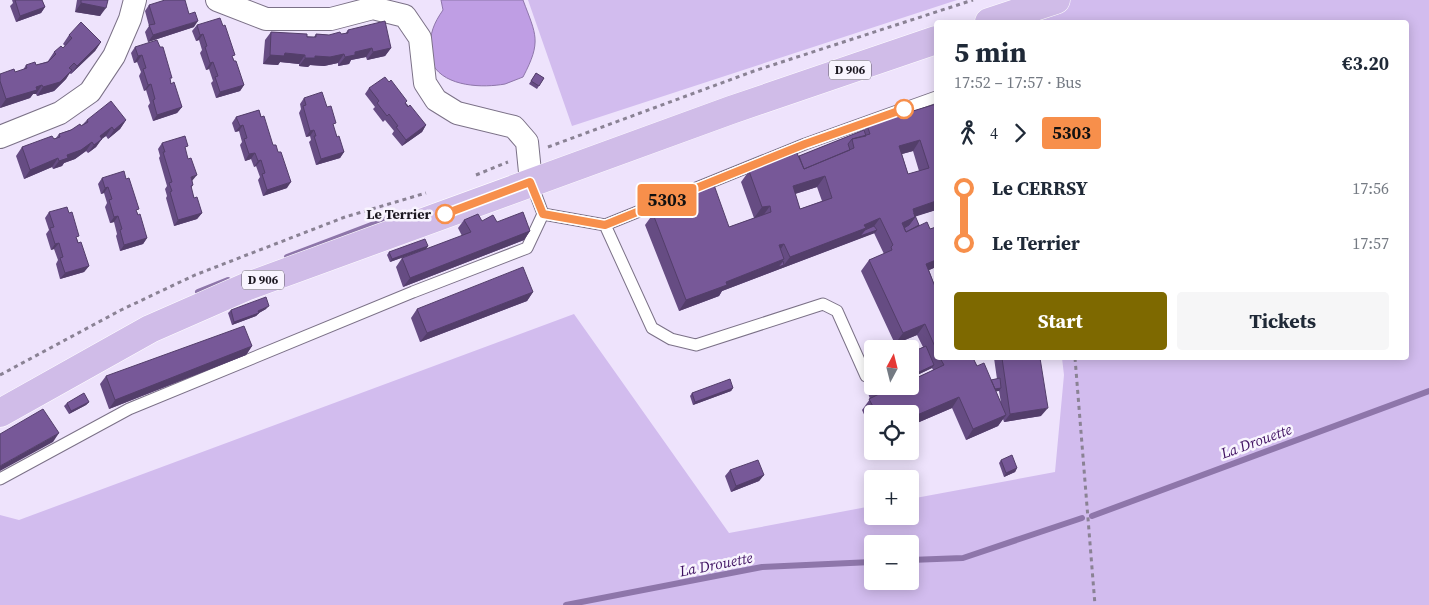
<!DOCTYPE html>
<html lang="en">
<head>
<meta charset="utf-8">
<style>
	:root { --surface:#fff; --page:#f6f6f7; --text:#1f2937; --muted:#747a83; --accent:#7e6900 }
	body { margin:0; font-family:"Source Serif 4",serif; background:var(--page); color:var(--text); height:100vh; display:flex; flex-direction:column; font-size:19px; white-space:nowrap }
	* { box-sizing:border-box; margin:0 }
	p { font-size:16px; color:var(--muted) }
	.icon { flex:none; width:28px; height:28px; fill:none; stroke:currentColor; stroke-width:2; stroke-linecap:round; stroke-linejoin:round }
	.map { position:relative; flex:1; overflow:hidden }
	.drawer { position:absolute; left:934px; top:20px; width:475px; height:340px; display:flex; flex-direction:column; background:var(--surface); border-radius:5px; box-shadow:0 2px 12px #0003 }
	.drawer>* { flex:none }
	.badge { padding:0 10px; border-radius:4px; font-size:18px; line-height:32px }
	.needle { width:32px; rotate:7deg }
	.tools { position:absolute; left:864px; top:340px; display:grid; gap:10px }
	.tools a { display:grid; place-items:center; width:55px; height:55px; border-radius:5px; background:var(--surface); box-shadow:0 2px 12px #0003; font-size:25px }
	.map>.badge { position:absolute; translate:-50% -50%; box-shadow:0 0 0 2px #fff }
	.legs { display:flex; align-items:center; gap:8px; height:55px; padding:0 20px; font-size:16px }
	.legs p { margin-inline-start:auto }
	.summary { display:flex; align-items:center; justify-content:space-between; height:85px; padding:0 20px }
	h1 { font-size:28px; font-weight:700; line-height:38px }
	.action { display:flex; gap:10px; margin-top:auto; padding:10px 20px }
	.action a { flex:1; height:58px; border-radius:5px; background:var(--accent); color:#fff; font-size:20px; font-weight:700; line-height:58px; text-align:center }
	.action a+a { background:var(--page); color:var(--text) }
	ul { padding:0 20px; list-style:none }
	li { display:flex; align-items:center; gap:18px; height:55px; font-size:19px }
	li i { display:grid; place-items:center; width:8px; height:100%; margin:0 6px; background:currentColor }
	li i::after { content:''; width:12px; height:12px; margin:-6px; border:4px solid; border-radius:50%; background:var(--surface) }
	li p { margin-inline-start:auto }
	li:first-child i { background:linear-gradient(#0000 50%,currentColor 0) }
	li:last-child i { background:linear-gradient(currentColor 50%,#0000 0) }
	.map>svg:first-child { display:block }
</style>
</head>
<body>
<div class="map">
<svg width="1429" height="605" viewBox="0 0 1429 605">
	<rect width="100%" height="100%" fill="#eee3fc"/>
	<path fill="#d2bcee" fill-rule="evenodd" d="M528,0h429l-385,126z
		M1036,0h393v605h-1429v-90l19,5 555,-206 155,219 143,-27v10h38v-17l145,-27 9,-97 -2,-17h344v-336h-370zM872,544h38v37h-38z"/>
	<path fill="#bf9ee4" stroke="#8e76aa" d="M441,0h82c13,35 19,41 0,77 -6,2 -12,5 -18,7 -22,4 -59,3 -72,-19 -2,-4 -2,-11 -2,-15 -2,-16 3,-27 12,-40z"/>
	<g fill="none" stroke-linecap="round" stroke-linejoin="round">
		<path stroke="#8e76aa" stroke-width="6" d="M287,257l108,-41
			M198,292l30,-12
			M1092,516l337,-125
			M910,560l53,-2 119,-40
			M566,605l196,-38 110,-5"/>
		<g stroke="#7b7187" stroke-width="13">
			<path id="service" d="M543,214l62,11 200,-81 131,-47
				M605,225l47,103 19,11 25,6 127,-41 14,7 29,65
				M0,479l129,-70 284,-117 114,-44 16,-34 -12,-32"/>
		</g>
		<g stroke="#7b7187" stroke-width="24">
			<path id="minor" d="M217,0l49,19h65l42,-11 32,8 15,22 5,45 11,17 21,13 57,14 13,15 4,40
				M0,137l60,-24 30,-21 24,-36 16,-37 5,-19"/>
		</g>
		<g stroke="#fff" stroke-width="29">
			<path id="primary" d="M989,22l67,-22
				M0,413l150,-84 98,-43 483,-176 205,-70"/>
		</g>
		<path stroke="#8a8294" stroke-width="3" stroke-dasharray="4 4" stroke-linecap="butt" d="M548,147l206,-76 219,-71
			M476,175l32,-13
			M1075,358l20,247
			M0,375l121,-65 74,-35 150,-58 81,-24"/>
		<use href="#service" stroke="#fff" stroke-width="11"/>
		<use href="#minor" stroke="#fff" stroke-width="22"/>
		<use href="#primary" stroke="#d0bce8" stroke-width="28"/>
	</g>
	<path fill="#664c83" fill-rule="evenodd" d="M12,0h30l3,7 -4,6 -25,9 -6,-16 3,-3z
		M77,0h31l-8,16 -25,-4z
		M149,5l45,22 -46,15 -3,-10 4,-6 -4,-15z
		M197,25l36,33 11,27 -4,6 -24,7 -5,-15 2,-2 -4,-12 -3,1 -6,-17 2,-3 -3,-10 -3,1 -4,-10z
		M348,30l43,18 -6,8 -18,4 -1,-3 -15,3 -2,4 -11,2v-3l-14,3 -14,-1 -2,2 -9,-1v-2l-19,-2 -2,3 -15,-1 2,-24 6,-8 43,5 2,-3 13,1 16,-1z
		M69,35l32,7 -6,9 -24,23 -2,-1 -3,6 -12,12 -17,5 -1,-2h-3l-3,4 -30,10v-34l15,-2 8,-2 3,-5h10l13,-4h-1l6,-9 9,-4 2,-2 -2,-2z
		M135,47l35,34 12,26 -5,6 -24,8 -5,-15 2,-3 -4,-13 -2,1 -5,-15 2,-4 -4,-10 -3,1 -3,-10z
		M536,73l8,5 -7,11 -8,-5z
		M369,88l37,15 20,22 -4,7 -20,14 -10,-12 2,-3 -9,-11 -2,2 -10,-13 2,-2 -10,-13z
		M304,98l29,28 4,11 7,15 -4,6 -24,7 -7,-23 2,-2 -1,-4 -4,1 -7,-24 2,-4 -1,-5z
		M936,104v106l-21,6 4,9 11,4 6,-2v40l-7,3 7,19v69h37l4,8 14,14 6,-1 -3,-21h46l1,58 -37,6 -1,-3 -5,7 -32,14 -14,-32 -42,18v-12h-38v18l-10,-22 8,-11 -2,-6 5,-7h17l2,3 41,-19 -1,-2 -17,8 -5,-12v-11l13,-6 -6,-12 -22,9 -34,-73 8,-11 15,-6 -10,-21 -152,58 -3,5 -40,15 -34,-86 8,-11 31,-12 8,-11 37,36 25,-9 -13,-36 8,-11 50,-15 65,-26 3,-5zM913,151l6,20 -11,3 -6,-20zM817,187l5,14 -22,8 -5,-15zM996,391h3l2,12z
		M259,110l28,78 -24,8 -5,-16 2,-3 -4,-11 -2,1 -3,-8 -6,2 -5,-16 2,-3 -3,-11 -4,1 -3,-9 4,-6z
		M87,120h39l-6,9 -12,10 -2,-3 -4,2 -6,9 -8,6 -2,-2 -11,8 -11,4 -2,3 -9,3 -1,-2 -28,12 -8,-23 6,-9 34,-9 3,-4 22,-8z
		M162,143l23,7 8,35 -2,3 3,10 8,15 -5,6 -23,7 -8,-28 1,-2 -2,-7 2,-3 -8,-28 1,-2 -2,-7z
		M102,178l35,34 10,26 -4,6 -23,7 -4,-15 1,-2 -3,-12 -4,1 -5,-16 2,-4 -3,-10 -3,1 -3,-10z
		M49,212l28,27 12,27 -5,6 -24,7 -4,-15 2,-4 -4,-11 -3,1 -5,-16 3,-4 -4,-12z
		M464,220l33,2 33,9 -6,9 -121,47 -7,-20 6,-9 60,-22 -4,-8z
		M428,246l-2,3 -36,13 -3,-7 2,-3z
		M533,292l-6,9 -107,41 -9,-24 6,-9z
		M266,309l-7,4 -3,3 -24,9 -4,-12 3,-3z
		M252,346l-6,9 -137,54 -9,-25 6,-8z
		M733,388l-2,3 -38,14 -3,-9 2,-3z
		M89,402l-3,3 -17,9 -5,-8 3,-3z
		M1001,460l16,8 -2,4 -11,5 -5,-14z
		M730,470l34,5 -5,6 -28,11 -6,-16z"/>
	<path fill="#533e6a" d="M81,3l25,5 -6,8 -25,-4z
		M45,7l-4,6 -25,9 4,-6z
		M198,21l-4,6 -46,15 5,-7z
		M203,34l-4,6 -3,1 4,-6z
		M101,42l-6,9 -24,23 6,-8z
		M372,48l-6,9 -15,3 -2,4 -11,2 7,-9 10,-5z
		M391,48l-6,8 -18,4 6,-8z
		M285,53l20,2 -6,9 -19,-2 -2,3 -15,-1 7,-9z
		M344,54l-6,9 -14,3 -14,-1 -2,2 -9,-1 6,-8 10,-2z
		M142,55l-5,7 -3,1 4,-7z
		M213,62l-4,7 -3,1 4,-7z
		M72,70l-6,9 -12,12 -17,5 6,-9z
		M151,84l-5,6 -2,1 4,-6z
		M42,85l-6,9h-3l-3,4 -30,10 6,-9 30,-12z
		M244,85l-4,6 -24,7 4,-6z
		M182,107l-5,6 -24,8 4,-6z
		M126,120l-6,9 -12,10 6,-9z
		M243,125l-4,6 -4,1 5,-6z
		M426,125l-4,7 -20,14 4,-6z
		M112,127l-6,9 -12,9 6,-9z
		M314,130l-4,6 -4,1 4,-6z
		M102,139l-6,8 -8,6 6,-8z
		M920,140l-7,11 -22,6 8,-11z
		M92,142l-6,9 -11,8 -11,4 -2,3 -9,3 6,-8 8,-6z
		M344,152l-4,6 -24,7 5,-6z
		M255,153l-4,6 -6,2 4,-7z
		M58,158l-6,9 -28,12 6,-9z
		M261,160l-5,6 -2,1 4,-6z
		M197,175l-5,6 -1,-4z
		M825,176l-8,11 -32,10 8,-11z
		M291,182l-4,6 -24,8 4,-6z
		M108,187l-4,6 -3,1 4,-6z
		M936,201v9l-28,9 5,-10z
		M770,206l-8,11 -8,1 8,-11z
		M202,213l-5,6 -23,7 4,-6z
		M118,216l-4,6 -4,1 4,-6z
		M915,217l-8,11 -10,5 5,-10z
		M880,218l-8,11 5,1 -2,3 -153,58 -3,5 -40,15 7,-11 40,-18 58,-23 -6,8 6,-2 6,-8z
		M530,231l-6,9 -121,47 7,-9z
		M147,238l-4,6 -23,7 4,-6z
		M59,243l-5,6 -3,1 4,-6z
		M784,244l-7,11 2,-10z
		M428,246l-2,3 -36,13 2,-3z
		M936,260v7l-18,8 8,-11z
		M89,266l-5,6 -24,7 5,-6z
		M533,292l-6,9 -107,41 7,-9z
		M269,306l-3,3 -9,5 2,-1 -3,3 -24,9 2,-3z
		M925,324l-8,11 -22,9 8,-11z
		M252,346l-6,9 -137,54 6,-9z
		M934,365l-2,3 -17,8 2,-3z
		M733,388l-2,3 -38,14 2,-3z
		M1001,388l-2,3 -15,2 2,-3z
		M959,397l-7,11 -42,18v-8z
		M89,402l-3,3 -17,9 2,-3z
		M1048,408l-7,8 -37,6 6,-8z
		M1006,415l-8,11 -32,14 7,-11z
		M59,433l-6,9 -53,29v-5z
		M1017,468l-2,4 -11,5 2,-4z
		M764,475l-5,6 -28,11 5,-6z"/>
	<path fill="#775898" stroke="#533e6a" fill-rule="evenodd" d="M15,0h27l3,7 -25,9z
		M81,0h27l-2,8 -25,-5z
		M165,0h20l4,14 6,-2 3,9 -45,14 -4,-10 6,-1 -6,-19z
		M220,18l3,8 2,-1 10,30 -3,1 2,5h2l8,24 -24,7 -5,-15 3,-1 -5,-14 -3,1 -5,-16 2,-1 -4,-12 -3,1 -3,-10z
		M385,21l6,27 -18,4 -1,-4 -17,4v3l-10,2 -1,-3 -14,3 -15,-1v2h-10v-3l-20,-2 -1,3 -14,-1 1,-23 36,2v3h9v-3l13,1 11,-3 1,2 7,-1v-3z
		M81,22l20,20 -24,24 -3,-3 -5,5 3,2 -12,12 -17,5 -1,-2 -6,2 1,3 -31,9 -6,-18v-7l14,-5 1,3 12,-4 -1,-3 9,-3 1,3 12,-3 8,-8 -2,-2 7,-6 2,2 9,-10 -3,-3z
		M157,40l3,7h3l9,31h-2l1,6 3,-2 8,25 -25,8 -4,-15 2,-1 -4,-15 -3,1 -5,-16 3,-1 -4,-13 -4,1 -3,-9z
		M536,73l8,5 -5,8 -8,-5z
		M385,77l4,5 2,-2 16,21 -2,2 3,4 2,-2 16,20 -20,15 -10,-13 2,-1 -9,-12 -2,2 -10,-13 2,-2 -10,-13z
		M322,92l5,15 4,-1 5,17 -3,1 4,13 2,-1 5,16 -23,7 -7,-23h2l-2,-6 -4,1 -7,-25 3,-1 -2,-7z
		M111,101l15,19 -12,10 -2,-3 -12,9 2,3 -8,6 -2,-3 -11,8 -14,5 1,3 -9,3 -1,-3 -28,12 -8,-23 30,-11 2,3 6,-2 -1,-3 12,-4 9,-6 1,2 7,-4 -1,-2z
		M936,104v97l-23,8 2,8 -13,6 4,9 21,-10 3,7 6,-2v33l-10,4 10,25v60l-11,-25 -22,9 -34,-73 23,-10 -1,-3 2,-2 -13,-27 -16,7 2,3 -76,29 -6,-13 -5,1 5,14 -58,23 1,3 -41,15 -33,-86 41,-15 -2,-8 22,-6 15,42 42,-15 -1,-6 -8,1 -13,-36 48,-18 7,16 50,-21 -2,-9 18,-5 -3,-9zM920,140l9,28 -21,6 -9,-28zM825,176l7,22 -32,11 -7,-23z
		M259,110l2,7 3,-1 9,29h3l2,7h3l10,30 -24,8 -5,-16 3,-1 -4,-13 -3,1 -3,-8 -6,1 -5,-15 3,-1 -4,-13 -3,1 -4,-9z
		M864,130l2,6 -14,3 -4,5 2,6 -46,19 -5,-13z
		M185,136l3,10 -3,1 3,12 3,-1 6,17 -6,2 2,8 -2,1 3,12 3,-1 5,16 -24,7 -8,-28 2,-1 -3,-8 3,-1 -9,-30h2l-3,-9z
		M124,171l2,8 3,-1 10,31 -3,1 2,5 2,-1 7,24 -23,7 -4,-15 2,-1 -4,-13 -4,1 -5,-17 3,-1 -4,-12 -3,1 -3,-10z
		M67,207l2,6 3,-1 7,24 -3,1 2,6 3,-1 8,24 -24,7 -5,-15 3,-1 -4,-14 -4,1 -5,-16 4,-1 -5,-15z
		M523,212l7,19 -120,47 -8,-20 69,-26 -7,-12 14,-6 4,7 11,-6 4,7z
		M914,213l5,12 -13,7 -2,-4 5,-3 6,-8z
		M874,226l3,4 -17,6 5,-6z
		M425,239l3,7 -36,13 -3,-7z
		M783,261l1,4 -6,2z
		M523,267l10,25 -106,41 -10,-24z
		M266,297l3,9 -11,5 1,2 -25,9 -3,-12z
		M244,326l8,20 -137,54 -9,-24z
		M926,346l8,19 -17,8 -7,-17v-3z
		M940,358h33l4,8 7,-3 22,52 -33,14 -14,-32 -49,21v-4h-33l-8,-15 12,-6 -3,-7h12l2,3 6,-3h12v-5l34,-16z
		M1002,358h38l8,50 -38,6z
		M1000,378l1,10 -6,1 -4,-9z
		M730,379l3,9 -38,14 -3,-9z
		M84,393l5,9 -18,9 -4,-8z
		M43,409l16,24 -59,33v-32z
		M1012,455l5,13 -11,5 -5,-13z
		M758,460l6,15 -28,11 -6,-16z"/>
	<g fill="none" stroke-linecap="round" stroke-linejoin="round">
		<g stroke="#fff" stroke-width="11">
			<path id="line-1" d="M445,214l85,-32 13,32 62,11 200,-81 99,-35"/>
		</g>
		<use href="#line-1" stroke="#f78f4b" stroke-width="8"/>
	</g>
	<g fill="#fff" stroke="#f78f4b" stroke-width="2.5">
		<circle cx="904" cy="109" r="9"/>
		<circle cx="445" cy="214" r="9"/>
	</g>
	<g text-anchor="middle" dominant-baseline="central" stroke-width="5" stroke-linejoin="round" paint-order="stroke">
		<g fill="#f8f4fe" stroke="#5f5b64" stroke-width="1">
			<rect x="829" y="60.5" width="42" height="19" rx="4"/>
			<rect x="242" y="270.5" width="42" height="19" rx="4"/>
		</g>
		<g font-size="12" font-weight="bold" fill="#1d1922">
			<text x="850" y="70">D 906</text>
			<text x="263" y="280">D 906</text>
		</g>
		<g font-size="14" font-weight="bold" fill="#1d1922" stroke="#f8f4fe" text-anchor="end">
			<text x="431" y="214">Le Terrier</text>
		</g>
		<g font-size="15" font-style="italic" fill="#3e1061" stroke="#f8f4fe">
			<text transform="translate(1256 441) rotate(-20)">La Drouette</text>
			<text transform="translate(716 564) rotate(-11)">La Drouette</text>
		</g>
	</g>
</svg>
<div class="tools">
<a><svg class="needle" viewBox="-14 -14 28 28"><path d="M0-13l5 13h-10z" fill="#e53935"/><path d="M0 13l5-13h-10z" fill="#747a83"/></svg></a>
<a><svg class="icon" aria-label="locate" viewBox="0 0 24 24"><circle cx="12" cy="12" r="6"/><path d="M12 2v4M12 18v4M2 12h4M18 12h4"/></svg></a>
<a>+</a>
<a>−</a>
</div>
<b class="badge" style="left:667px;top:200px;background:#f78f4b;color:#111">5303</b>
<section class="drawer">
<div class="summary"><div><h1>5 min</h1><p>17:52 – 17:57 · Bus</p></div><b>€3.20</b></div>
<div class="legs"><svg class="icon" aria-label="walk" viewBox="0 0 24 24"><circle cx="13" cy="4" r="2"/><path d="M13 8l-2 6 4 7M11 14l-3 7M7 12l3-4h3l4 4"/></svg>4<svg class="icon" aria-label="forward" viewBox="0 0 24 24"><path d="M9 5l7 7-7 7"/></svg><b class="badge" style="background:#f78f4b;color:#111">5303</b></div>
<ul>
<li><i style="color:#f78f4b"></i><b>Le CERRSY</b><p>17:56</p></li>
<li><i style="color:#f78f4b"></i><b>Le Terrier</b><p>17:57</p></li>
</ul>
<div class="action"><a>Start</a><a>Tickets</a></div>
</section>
</div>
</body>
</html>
